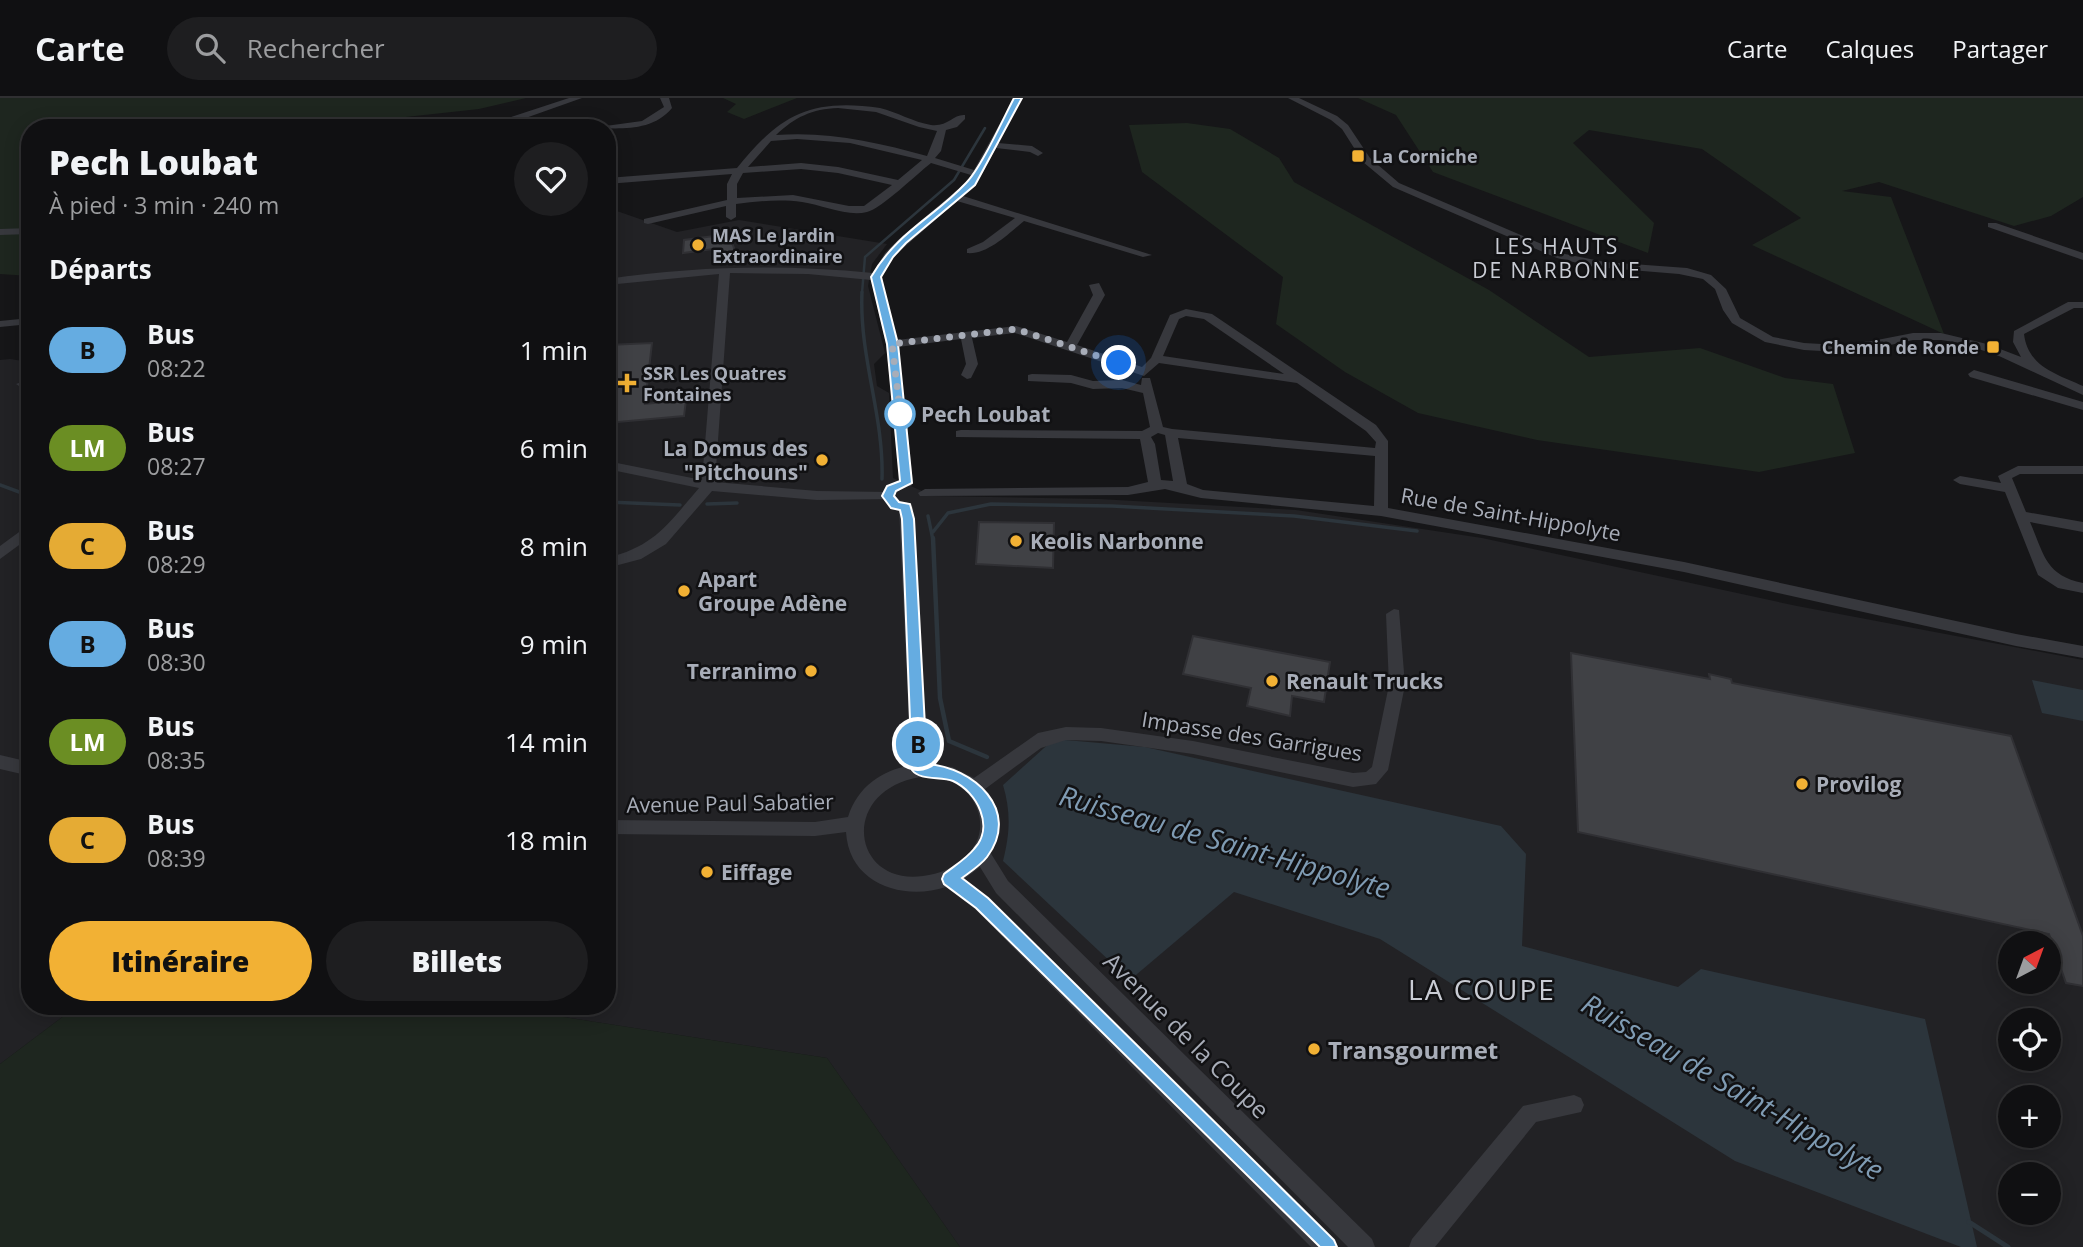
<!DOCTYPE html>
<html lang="fr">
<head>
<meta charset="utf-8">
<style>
	:root { --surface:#101012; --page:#1e1e20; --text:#f1f3f6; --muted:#9c9d9f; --line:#303032; --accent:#f2b134 }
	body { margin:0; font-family:"Open Sans",sans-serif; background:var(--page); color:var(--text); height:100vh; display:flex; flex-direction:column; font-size:26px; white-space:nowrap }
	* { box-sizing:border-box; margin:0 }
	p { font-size:23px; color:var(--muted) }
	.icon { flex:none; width:38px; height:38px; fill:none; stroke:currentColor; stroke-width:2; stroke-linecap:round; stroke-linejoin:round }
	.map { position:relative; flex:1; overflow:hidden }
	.details { position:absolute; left:21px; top:21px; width:595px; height:896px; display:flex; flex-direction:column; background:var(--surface); border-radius:28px; box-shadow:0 4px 18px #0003,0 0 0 2px var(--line) }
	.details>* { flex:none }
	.badge { padding:0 14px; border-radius:23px; font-size:24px; line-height:46px }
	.needle { width:46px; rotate:41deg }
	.buttons { position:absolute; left:1998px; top:833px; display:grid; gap:14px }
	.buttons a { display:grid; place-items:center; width:63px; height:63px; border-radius:50%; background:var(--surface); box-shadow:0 4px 18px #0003,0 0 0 2px var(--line); font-size:35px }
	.you { position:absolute; width:35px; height:35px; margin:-18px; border:5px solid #fff; border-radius:50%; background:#1a73e8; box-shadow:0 0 0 10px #1a73e833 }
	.map>.badge { position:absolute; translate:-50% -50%; box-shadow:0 0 0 4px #fff }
	h2 { padding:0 28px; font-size:26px; line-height:63px }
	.round { display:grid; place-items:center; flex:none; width:74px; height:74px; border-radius:37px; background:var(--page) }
	.summary { display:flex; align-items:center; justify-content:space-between; height:119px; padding:0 28px }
	h1 { font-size:33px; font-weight:800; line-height:52px }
	.button { display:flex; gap:14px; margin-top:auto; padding:14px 28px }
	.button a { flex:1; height:80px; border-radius:42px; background:var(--accent); color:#111; font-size:28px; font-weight:800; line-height:80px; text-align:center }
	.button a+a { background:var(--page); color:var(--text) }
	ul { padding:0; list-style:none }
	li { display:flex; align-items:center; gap:21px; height:98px; padding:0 28px }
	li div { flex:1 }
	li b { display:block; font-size:26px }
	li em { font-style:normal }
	li .badge { min-width:77px; font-weight:700; text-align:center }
	header { display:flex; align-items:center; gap:42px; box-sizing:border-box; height:98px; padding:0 35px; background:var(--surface); border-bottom:2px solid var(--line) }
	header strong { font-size:33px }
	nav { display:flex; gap:38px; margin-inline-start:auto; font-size:24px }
	.search { width:490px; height:63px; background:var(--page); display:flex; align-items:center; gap:18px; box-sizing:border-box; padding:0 24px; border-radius:38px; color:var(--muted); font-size:26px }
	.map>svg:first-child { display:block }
</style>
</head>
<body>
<header>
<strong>Carte</strong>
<div class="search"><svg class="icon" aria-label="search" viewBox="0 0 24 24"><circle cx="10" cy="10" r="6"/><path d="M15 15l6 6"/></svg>Rechercher</div>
<nav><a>Carte</a><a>Calques</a><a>Partager</a></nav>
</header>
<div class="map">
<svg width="2083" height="1149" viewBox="0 0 2083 1149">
	<rect width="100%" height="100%" fill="#161618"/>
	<path fill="#222225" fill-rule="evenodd" d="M614,112l63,22 62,-12 148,24 -15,20 -4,22 17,67 -11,11 3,22 12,7 4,85 40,18 166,3 197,11 186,28 315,68 286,54v587h-1123l-133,-189 -334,-52h114v-792zM2011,845h38v39h-38zM2011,922h38v39h-38zM2011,999h38v39h-38zM2011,1076h38v39h-38z
		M10,261l20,3v644h47l-77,58v-704z"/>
	<path fill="#1e261f" d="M0,0h526l-47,11 -128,14 7,5h-328v148l-30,-2z
		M723,0h74l-53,21 -17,-7 9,-8z
		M1358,0h725v99l-32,19 -37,10 -135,-44 -37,9 49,6 53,137 -192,-89 49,-27 -99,-69 -113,-19 -16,13 81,80 -6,30 -215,-81 -37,-57z
		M1187,25l43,6 49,29 15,24 195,108 100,67 111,-9 85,30 48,6 22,69 -96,19 -222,-32 -119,-27 -73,-41 -69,-48 7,-47 -141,-105 -13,-47z
		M77,908h416l334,52 133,189h-960v-183z"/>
	<path fill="#2c353c" d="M2032,582l51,10v31l-41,-8z
		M1054,641l91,8 356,79 25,28 -4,92 156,41 23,-18 224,50 52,228h-16l-226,-86 -355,-222 -146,-47 -104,88 -127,-119c7,-28 8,-49 0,-76z"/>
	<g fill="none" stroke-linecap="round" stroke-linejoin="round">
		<path stroke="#2c353c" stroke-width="2.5" d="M862,195l3,-36 89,-77 31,-52"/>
		<path stroke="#2c353c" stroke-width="3.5" d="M862,194c-3,65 22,123 20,187
			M0,387l30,11
			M607,404l73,3
			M707,406l30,-1
			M928,418l5,24
			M933,434l15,-19 43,-9 121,2 182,10 123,15"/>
		<path stroke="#2c353c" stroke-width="4.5" d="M933,440l7,160 9,43 38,16"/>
		<path stroke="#2c353c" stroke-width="5" d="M1969,1124l39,25"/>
	</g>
	<path fill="#404145" stroke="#303034" stroke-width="2" d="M729,136l6,17 -21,3 -1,-5 -30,4 1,-13z
		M652,245l-7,61 41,-4 -2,16 -77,7v-78z
		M979,424l75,1 -1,45 -77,-4z
		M1193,538l137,26 -6,40 -32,-6 -2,20 -43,-10 4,-18 -68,-14z
		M1571,555l139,26 -1,-5 22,5 1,4 279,53 72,200v50l-17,-3 -17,-49 -471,-102z"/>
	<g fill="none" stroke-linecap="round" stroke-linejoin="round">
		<path fill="#37383d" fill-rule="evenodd" d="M569,0h13l-76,27 -44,3 43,-9z
			M660,0h9l3,10c-21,25 -54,20 -81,20l51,-7 22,-14z
			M1014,0h8l-24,45 34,3 11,7 -5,3 -8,-4 -34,-4 -19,35 -14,13 189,59 -9,2 -119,-36c-15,12 -36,34 -57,32v-4l16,-7 32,-24 -58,-17 -64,56 -12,20 16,63 119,-14 51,16 26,-47 -4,-10 10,-2 6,12 -28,50 65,22 9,-9 19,-43 16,-6 26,5 164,111 12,16v67l296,54 332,72 67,12v12l-67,-12 -332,-74 -303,-56 -180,-18 -36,-9 -37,6 -208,1 -2,-3 7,-4 203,-2 20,-5 -8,-43 -184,-2v-6l5,-1 181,1 8,-4 -7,-34 -21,-5 -29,1 -22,-6 -43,-2v-6l4,-1 39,1 22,6 29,-1 19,5 1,-7h8l13,49 9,2 203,19 1,-6 -10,-11 -69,-48 -138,-20 -15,13 -129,-43 -43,5 6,26 -7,14 -4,1 -6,-4 5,-11 -5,-25 -63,8 15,136 -2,3h-10l-15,-142 -15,-64 -63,-6 -78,-1 -15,209 102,9 71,1 7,4 -2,3 -76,1 -105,-9 -46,53 -25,15 -34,9v-10c48,-12 61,-34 92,-70l-92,-19v-8l95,19 17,-206 -112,11v-6c89,-13 176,-15 266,-6l12,-20 14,-14 69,-58 3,-6 -40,-12c-13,10 -50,46 -64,49 -20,5 -44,-7 -65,-10 -21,-3 -44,-1 -66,2v13l-5,3 -5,-3v-11l-78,18 -4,-1v-4l83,-19v-16l5,-10 -125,10v-6l130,-10c42,-52 72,-70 143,-60 17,4 33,14 51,17 17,2 22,-11 34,-10v4l-8,8 -11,3 -5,21 -6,7 39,12zM838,10l38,4 43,15 18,4 -10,25c-50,-14 -99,-25 -151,-21 19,-18 36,-26 62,-27zM797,41l53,4 72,17 -24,20 -60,-13 -37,-4 -53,4 23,-26zM801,71l37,4 54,12 -28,21h-15l-56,-11 -56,3v-14l6,-11zM1186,218l18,3 80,55 -121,-18 16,-37zM1158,335l7,2 8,46 -12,-1 -6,-36 -4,-7zM1178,340l197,18 -1,50 -171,-16 -16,-6z
			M1288,0h11l38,18 11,9 22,33 29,25 166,71 40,8 82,6 24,7 15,14 14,29 33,19 31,6 35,2 33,-4 41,-8h28l46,11 34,13 -8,-15 1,-11 54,-29h15v6h-9l-50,26c4,33 33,40 59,52v9l-84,-39 -38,-13 -20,-3h-28l-41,9 -33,3 -35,-2 -39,-8 -33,-19 -9,-13 -8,-21 -12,-10 -24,-5 -85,-7 -37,-9 -164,-71 -30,-25 -21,-33 -11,-9z
			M1988,125h8l87,30v7l-95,-33z
			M30,130v6l-30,1v-6z
			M30,220v6l-30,3v-6z
			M1974,272l109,32v8l-113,-33 -2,-3z
			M30,281v8l-8,1 -6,-4z
			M2018,368h65v8h-63l-8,4 14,34 57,10v10l-53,-10c14,32 15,53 53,61v10l-25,-5 -20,-13 -33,-83 -45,-8 -7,-4 7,-4 41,7 -3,-7z
			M906,404l7,5 15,257 24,3 22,11 64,-45 28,-6 35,1 92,13 160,32 13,-1 6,-5 17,-82 -3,-71 8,-5 5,1 6,75 -17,85 -12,14 -23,3 -160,-33 -92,-13 -35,-1 -25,8 -56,41c15,21 16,41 5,63l18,29 364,358 3,8h-27l-352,-354 -16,-26 -16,12 25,18 346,342 3,8h-27l-336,-338 -29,-22c-43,14 -97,-3 -100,-55l-31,4 -208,-2v-14l208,2 33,-5c10,-31 33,-46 63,-52l-12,-258zM920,679c10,1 22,0 32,5 29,14 39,51 14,74 -11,12 -27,18 -43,20 -71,10 -85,-85 -3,-99z
			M30,426v13l-30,22v-13z
			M0,657l30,7v14l-30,-7z
			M1574,997l7,3 3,7 -3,7 -45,10 -101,125h-26l3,-8 111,-133z"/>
	</g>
	<path fill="#65ace1" stroke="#fff" stroke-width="2" d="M1014,0h8l-47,87 -69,58 -13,14 -12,20 17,67 14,139 -16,8 -2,5 5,6 11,2 4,15 13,245c46,3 95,46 60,93 -6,8 -17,15 -25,21l26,20 346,342 3,7h-17l-344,-339 -32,-24 -2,-5 2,-5c10,-8 22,-15 30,-25 21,-22 3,-57 -21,-68 -12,-5 -33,0 -41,-11l-10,-251 -2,-9 -9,-2 -9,-12 5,-10 13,-5 -13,-137 -16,-67c27,-46 61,-58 95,-94 15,-15 37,-64 48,-85z"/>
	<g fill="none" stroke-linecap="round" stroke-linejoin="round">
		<path stroke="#a8adb8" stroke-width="7" stroke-dasharray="0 12.6" d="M900,316l1,5 -9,-75 124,-15 103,34"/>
	</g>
	<g fill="#f2b134" stroke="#111113" stroke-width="2.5">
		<rect x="1351" y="51" width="14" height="14" rx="3.5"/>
		<circle cx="698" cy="147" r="7"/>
		<rect x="1986" y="242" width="14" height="14" rx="3.5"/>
		<path d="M623.5 274.5h7v7h7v7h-7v7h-7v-7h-7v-7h7z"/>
		<circle cx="822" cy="362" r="7"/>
		<circle cx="1016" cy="443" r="7"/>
		<circle cx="684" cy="493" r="7"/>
		<circle cx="811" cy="573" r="7"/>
		<circle cx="1272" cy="583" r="7"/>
		<circle cx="1802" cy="686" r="7"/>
		<circle cx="707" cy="774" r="7"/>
		<circle cx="1314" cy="951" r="7"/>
	</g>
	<circle fill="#fff" stroke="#65ace1" stroke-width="3.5" cx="900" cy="316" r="14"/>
	<g text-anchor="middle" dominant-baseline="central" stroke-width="5" stroke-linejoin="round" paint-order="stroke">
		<g font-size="18" font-weight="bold" fill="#a8adb8" stroke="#111113" text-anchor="start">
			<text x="1372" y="58">La Corniche</text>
			<text x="712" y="137">MAS Le Jardin<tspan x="712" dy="21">Extraordinaire</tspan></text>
			<text x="1979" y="249" text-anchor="end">Chemin de Ronde</text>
			<text x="643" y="275">SSR Les Quatres<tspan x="643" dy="21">Fontaines</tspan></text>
		</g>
		<g font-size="21" letter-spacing="2" fill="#c9ccd4" stroke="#111113">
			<text x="1557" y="148">LES HAUTS<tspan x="1557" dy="24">DE NARBONNE</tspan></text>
		</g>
		<g font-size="21" font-weight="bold" fill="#a8adb8" stroke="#111113" text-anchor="start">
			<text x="921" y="316">Pech Loubat</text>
		</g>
		<g font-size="21" font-weight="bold" fill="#a8adb8" stroke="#111113" text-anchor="start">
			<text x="808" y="350" text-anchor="end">La Domus des<tspan x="808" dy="24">"Pitchouns"</tspan></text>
			<text x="1030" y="443">Keolis Narbonne</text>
			<text x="698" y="481">Apart<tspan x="698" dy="24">Groupe Adène</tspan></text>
			<text x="797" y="573" text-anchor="end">Terranimo</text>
			<text x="1286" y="583">Renault Trucks</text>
			<text x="1816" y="686">Provilog</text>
			<text x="721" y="774">Eiffage</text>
		</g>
		<g font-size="21" fill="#a8adb8" stroke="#111113">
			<text transform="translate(1511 416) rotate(10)">Rue de Saint-Hippolyte</text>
			<text transform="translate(1252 638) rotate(9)">Impasse des Garrigues</text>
			<text transform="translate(730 705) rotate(-1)">Avenue Paul Sabatier</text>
		</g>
		<g font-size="24" fill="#a8adb8" stroke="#111113">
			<text transform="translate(1187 937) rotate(45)">Avenue de la Coupe</text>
		</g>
		<g font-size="24" font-weight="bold" fill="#a8adb8" stroke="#111113" text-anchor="start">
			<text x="1328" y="951">Transgourmet</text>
		</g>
		<g font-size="28" font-style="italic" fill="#7f9bb3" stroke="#111113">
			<text transform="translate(1225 743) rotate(16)">Ruisseau de Saint-Hippolyte</text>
			<text transform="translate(1733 988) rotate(30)">Ruisseau de Saint-Hippolyte</text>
		</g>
		<g font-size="28" letter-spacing="2" fill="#c9ccd4" stroke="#111113">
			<text x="1482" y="891">LA COUPE</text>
		</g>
	</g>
</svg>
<div class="buttons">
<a><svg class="needle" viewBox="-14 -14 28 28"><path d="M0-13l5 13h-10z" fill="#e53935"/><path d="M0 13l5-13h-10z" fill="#9c9d9f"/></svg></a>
<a><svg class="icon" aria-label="locate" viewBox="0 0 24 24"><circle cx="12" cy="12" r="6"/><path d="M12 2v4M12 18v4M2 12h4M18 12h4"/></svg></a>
<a>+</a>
<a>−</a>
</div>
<div class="you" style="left:1119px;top:265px"></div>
<b class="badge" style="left:918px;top:646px;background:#65ace1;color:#111">B</b>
<section class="details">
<div class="summary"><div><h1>Pech Loubat</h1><p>À pied · 3 min · 240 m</p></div><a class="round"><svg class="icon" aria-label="heart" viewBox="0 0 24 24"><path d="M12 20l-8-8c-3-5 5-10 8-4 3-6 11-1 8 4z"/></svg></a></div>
<h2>Départs</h2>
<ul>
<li><span class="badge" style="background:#65ace1;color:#111">B</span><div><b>Bus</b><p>08:22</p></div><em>1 min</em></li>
<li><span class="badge" style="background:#6b8e23;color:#fff">LM</span><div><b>Bus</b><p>08:27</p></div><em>6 min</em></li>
<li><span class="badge" style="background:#e5ab34;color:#111">C</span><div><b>Bus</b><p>08:29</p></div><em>8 min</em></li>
<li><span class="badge" style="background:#65ace1;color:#111">B</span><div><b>Bus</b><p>08:30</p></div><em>9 min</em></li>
<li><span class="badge" style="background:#6b8e23;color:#fff">LM</span><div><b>Bus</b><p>08:35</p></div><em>14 min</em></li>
<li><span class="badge" style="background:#e5ab34;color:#111">C</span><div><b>Bus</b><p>08:39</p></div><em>18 min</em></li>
</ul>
<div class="button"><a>Itinéraire</a><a>Billets</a></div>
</section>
</div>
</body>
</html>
